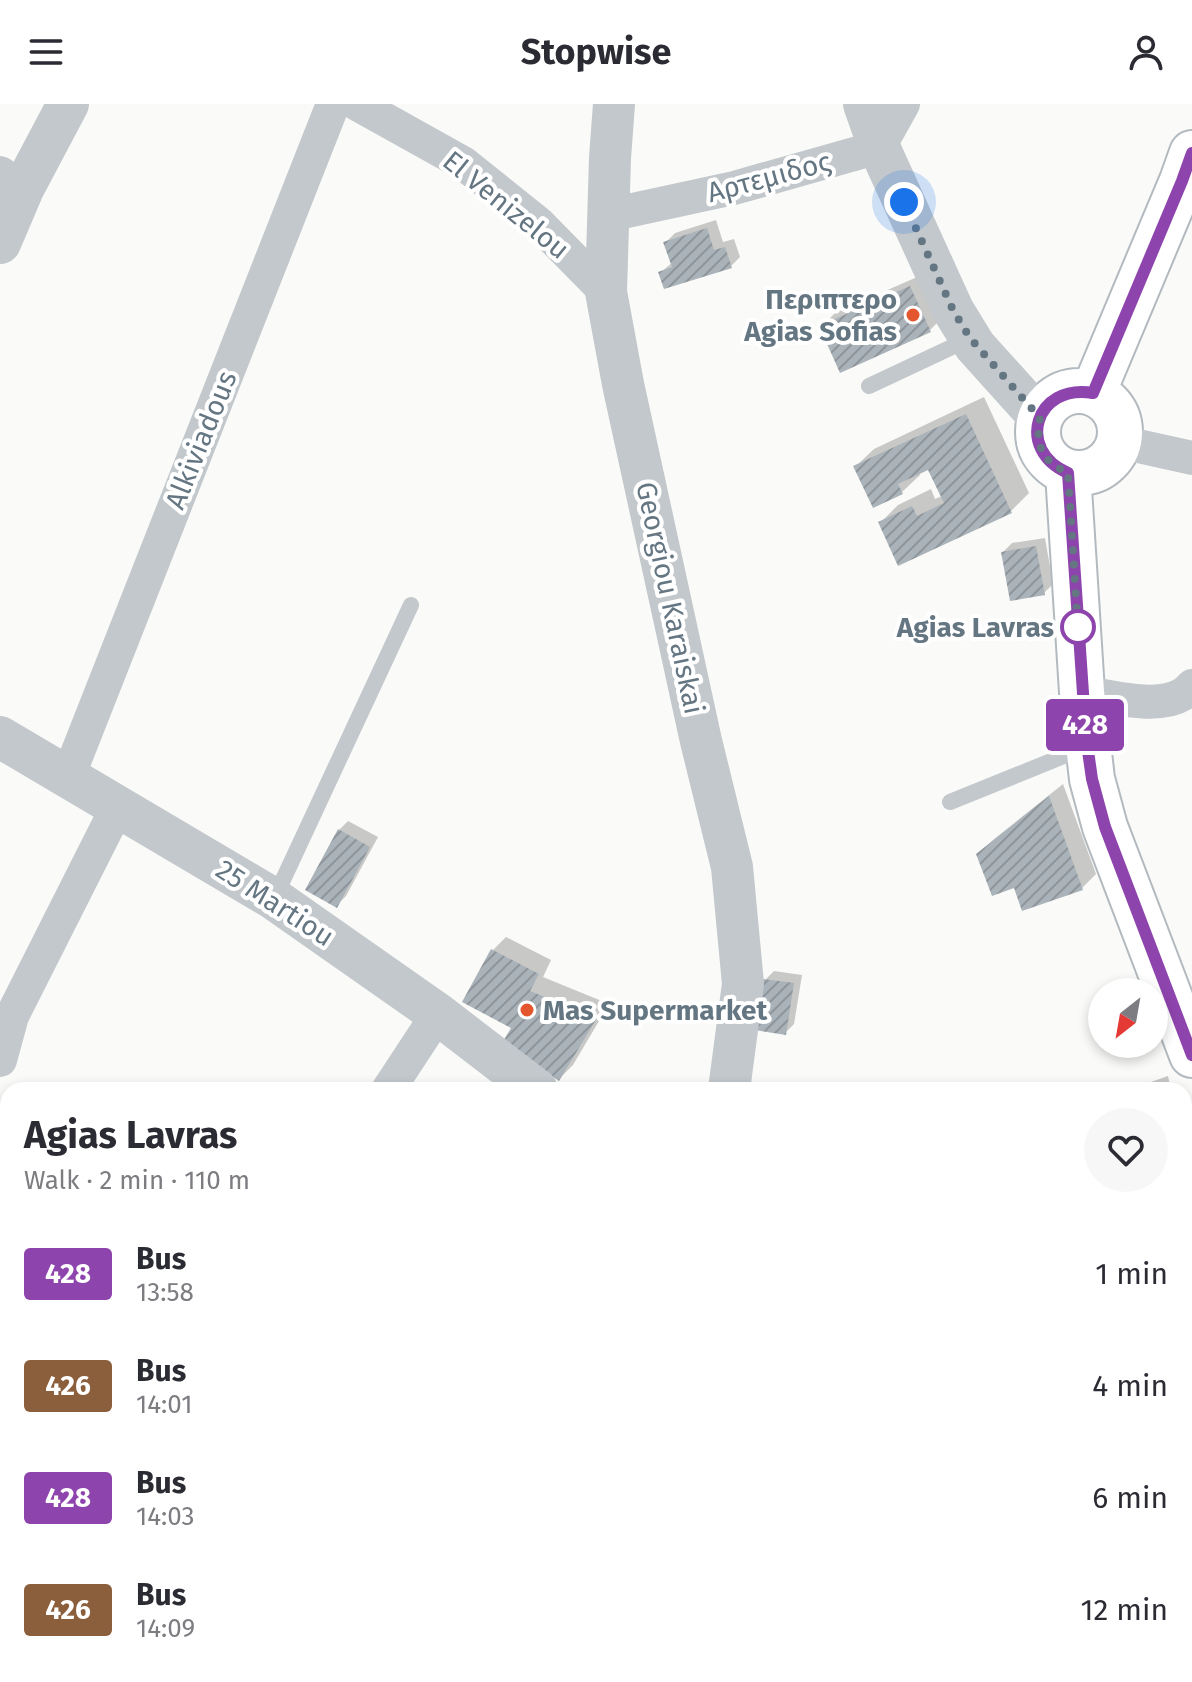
<!DOCTYPE html>
<html lang="en">
<head>
<meta charset="utf-8">
<style>
	:root { --surface:#fff; --page:#f7f7f7; --text:#2b2b33; --muted:#7c7c81 }
	body { margin:0; font-family:"Fira Sans",sans-serif; background:var(--page); color:var(--text); height:100vh; display:flex; flex-direction:column; font-size:30px; white-space:nowrap }
	* { box-sizing:border-box; margin:0 }
	p { font-size:26px; color:var(--muted) }
	.icon { flex:none; width:44px; height:44px; fill:none; stroke:currentColor; stroke-width:2; stroke-linecap:round; stroke-linejoin:round }
	.map { position:relative; flex:1; overflow:hidden }
	.side { position:absolute; left:0px; top:978px; width:1192px; height:600px; display:flex; flex-direction:column; background:var(--surface); border-radius:24px 24px 0 0; box-shadow:0 4px 12px #0003 }
	.side>* { flex:none }
	.badge { padding:0 16px; border-radius:6px; font-size:28px; line-height:52px }
	.needle { width:52px; rotate:211deg }
	.fabs { position:absolute; left:1088px; top:874px; display:grid; gap:16px }
	.fabs a { display:grid; place-items:center; width:80px; height:80px; border-radius:50%; background:var(--surface); box-shadow:0 4px 12px #0003; font-size:40px }
	.you { position:absolute; width:40px; height:40px; margin:-20px; border:6px solid #fff; border-radius:50%; background:#1a73e8; box-shadow:0 0 0 12px #1a73e833 }
	.map>.badge { position:absolute; translate:-50% -50%; box-shadow:0 0 0 4px #fff }
	.round { display:grid; place-items:center; flex:none; width:84px; height:84px; border-radius:42px; background:var(--page) }
	.overview { display:flex; align-items:center; justify-content:space-between; height:136px; padding:0 24px }
	h1 { font-size:38px; font-weight:700; line-height:60px }
	ul { padding:0; list-style:none }
	li { display:flex; align-items:center; gap:24px; height:112px; padding:0 24px }
	li div { flex:1 }
	li b { display:block; font-size:30px }
	li em { font-style:normal }
	li .badge { min-width:88px; font-weight:700; text-align:center }
	header { display:flex; justify-content:space-between; align-items:center; height:104px; padding:0 24px; background:var(--surface); font-size:36px; font-weight:700 }
	.map>svg:first-child { display:block }
</style>
</head>
<body>
<header><svg class="icon" aria-label="menu" viewBox="0 0 24 24"><path d="M4 6h16M4 12h16M4 18h16"/></svg>Stopwise<svg class="icon" aria-label="person" viewBox="0 0 24 24"><circle cx="12" cy="8" r="4"/><path d="M4 21q1-7 8-7t8 7"/></svg></header>
<div class="map">
<svg width="1192" height="1578" viewBox="0 0 1192 1578">
	<defs>
		<pattern id="building-hatch" width="6" height="6" patternUnits="userSpaceOnUse" patternTransform="scale(2)"><rect width="6" height="6" fill="#aab3b9"/><path d="M-1 1l2-2M0 6l6-6M5 7l2-2" fill="none" stroke="#8e969c"/></pattern>
	</defs>
	<rect width="100%" height="100%" fill="#fafaf8"/>
	<path fill="#0003" d="M716,116l7,22 11,-3 6,18 -9,9 -70,6 12,-10 -7,-20 9,-9z
		M924,170l19,43 -14,14 -108,-4 14,-14z
		M984,293l45,96 -18,18 -131,12 18,-18 33,-16 4,10 7,-3 -13,-28 -10,4 1,3 -19,18 -46,-26 19,-18z
		M1045,434l8,46 -9,9 -41,-41 9,-9z
		M1063,680l33,90 -14,14 -67,-3 -36,-31 14,-14z
		M348,717l30,16 -32,59 -9,9 2,-75z
		M506,833l45,23 -8,17 66,27 -36,61 -14,14 -46,-52 -21,-76z
		M774,867l28,4 -8,49 -9,9 -20,-53z
		M1168,972l3,14h-43z"/>
	<path fill="url(#building-hatch)" d="M707,124l7,22 11,-3 7,21 -68,21 -6,-17 14,-5 -9,-25z
		M910,182l21,46 -91,41 -21,-47z
		M966,310l46,99 -114,53 -20,-44 34,-16 5,10 27,-13 -16,-33 -30,14 5,10 -30,14 -20,-42z
		M1036,442l9,49 -35,6 -9,-49z
		M1049,692l34,94 -61,21 -8,-23 -22,8 -16,-42z
		M338,725l32,18 -33,61 -32,-18z
		M491,845l48,25 -9,17 67,27 -38,63 -57,-38 9,-15 -49,-26z
		M763,875l31,4 -8,52 -31,-5z"/>
	<g fill="none" stroke-linecap="round" stroke-linejoin="round">
		<g stroke="#b3babf" stroke-width="48">
			<path id="secondary" d="M1038 328a41 41 0 1 1 82 0a41 41 0 1 1-82 0Z
				M1093,289l89,-212 10,-28
				M1068,369l14,219 10,87 13,48 87,228"/>
		</g>
		<path stroke="#c3c8cc" stroke-width="16" d="M869,282l100,-47
			M950,698l136,-55
			M275,793l136,-292"/>
		<path stroke="#c3c8cc" stroke-width="34" d="M357,0l106,59 75,60 68,69
			M0,69l23,16
			M609,111l125,-27 145,-41 24,-43
			M1120,338l72,16
			M1082,588c31,5 88,22 110,-6
			M68,673l265,-673
			M0,956l12,-44 106,-210
			M388,986l50,-76
			M0,1382l8,4
			M0,1542l8,-12
			M535,1570l3,8
			M786,1570l1,8
			M969,1570l26,8
			M243,1578l1,-8
			M716,1578l12,-8"/>
		<path stroke="#c3c8cc" stroke-width="42" d="M614,0l-4,54 -4,134 17,92 78,357 31,126 11,117 -14,106
			M864,0l15,43 74,163 22,36 65,72
			M0,139l23,-54 45,-85
			M0,633l274,162 164,115 99,76
			M1184,1065l8,-10"/>
		<use href="#secondary" stroke="#fff" stroke-width="44"/>
	</g>
	<g fill="none" stroke-linecap="round" stroke-linejoin="round">
		<g stroke="#fff" stroke-width="18">
			<path id="line" d="M1192,49l-10,28 -89,212c-58,-10 -78,57 -25,80l18,264 6,42 13,48 87,228"/>
		</g>
		<use href="#line" stroke="#8e44ad" stroke-width="12"/>
		<path stroke="#657683" stroke-width="8" stroke-dasharray="0 14.4" d="M904,98l49,108 17,28 70,80c-5,28 2,43 28,55l10,157v-3"/>
	</g>
	<g fill="#e4572e" stroke="#fff" stroke-width="3">
		<circle cx="913" cy="211" r="8"/>
		<circle cx="527" cy="906" r="8"/>
	</g>
	<circle fill="#fff" stroke="#8e44ad" stroke-width="4" cx="1078" cy="523" r="16"/>
	<g text-anchor="middle" dominant-baseline="central" stroke-width="8" stroke-linejoin="round" paint-order="stroke">
		<g font-size="28" fill="#657683" stroke="#fff">
			<text transform="translate(769 73) rotate(-15)">Αρτεμιδος</text>
			<text transform="translate(506 101) rotate(39)">El Venizelou</text>
			<text transform="translate(201 336) rotate(-68)">Alkiviadous</text>
			<text transform="translate(670 494) rotate(78)">Georgiou Karaiskai</text>
			<text transform="translate(275 799) rotate(33)">25 Martiou</text>
		</g>
		<g font-size="28" font-weight="bold" fill="#657683" stroke="#fff" text-anchor="end">
			<text x="897" y="195">Περιπτερο<tspan x="897" dy="32">Agias Sofias</tspan></text>
			<text x="543" y="906" text-anchor="start">Mas Supermarket</text>
		</g>
		<g font-size="28" font-weight="bold" fill="#657683" stroke="#fff" text-anchor="end">
			<text x="1054" y="523">Agias Lavras</text>
		</g>
	</g>
</svg>
<div class="fabs">
<a><svg class="needle" viewBox="-14 -14 28 28"><path d="M0-13l5 13h-10z" fill="#e53935"/><path d="M0 13l5-13h-10z" fill="#7c7c81"/></svg></a>
</div>
<div class="you" style="left:904px;top:98px"></div>
<b class="badge" style="left:1085px;top:621px;background:#8e44ad;color:#fff">428</b>
<section class="side">
<div class="overview"><div><h1>Agias Lavras</h1><p>Walk · 2 min · 110 m</p></div><a class="round"><svg class="icon" aria-label="heart" viewBox="0 0 24 24"><path d="M12 20l-8-8c-3-5 5-10 8-4 3-6 11-1 8 4z"/></svg></a></div>
<ul>
<li><span class="badge" style="background:#8e44ad;color:#fff">428</span><div><b>Bus</b><p>13:58</p></div><em>1 min</em></li>
<li><span class="badge" style="background:#8b5e3c;color:#fff">426</span><div><b>Bus</b><p>14:01</p></div><em>4 min</em></li>
<li><span class="badge" style="background:#8e44ad;color:#fff">428</span><div><b>Bus</b><p>14:03</p></div><em>6 min</em></li>
<li><span class="badge" style="background:#8b5e3c;color:#fff">426</span><div><b>Bus</b><p>14:09</p></div><em>12 min</em></li>
</ul>
</section>
</div>
</body>
</html>
